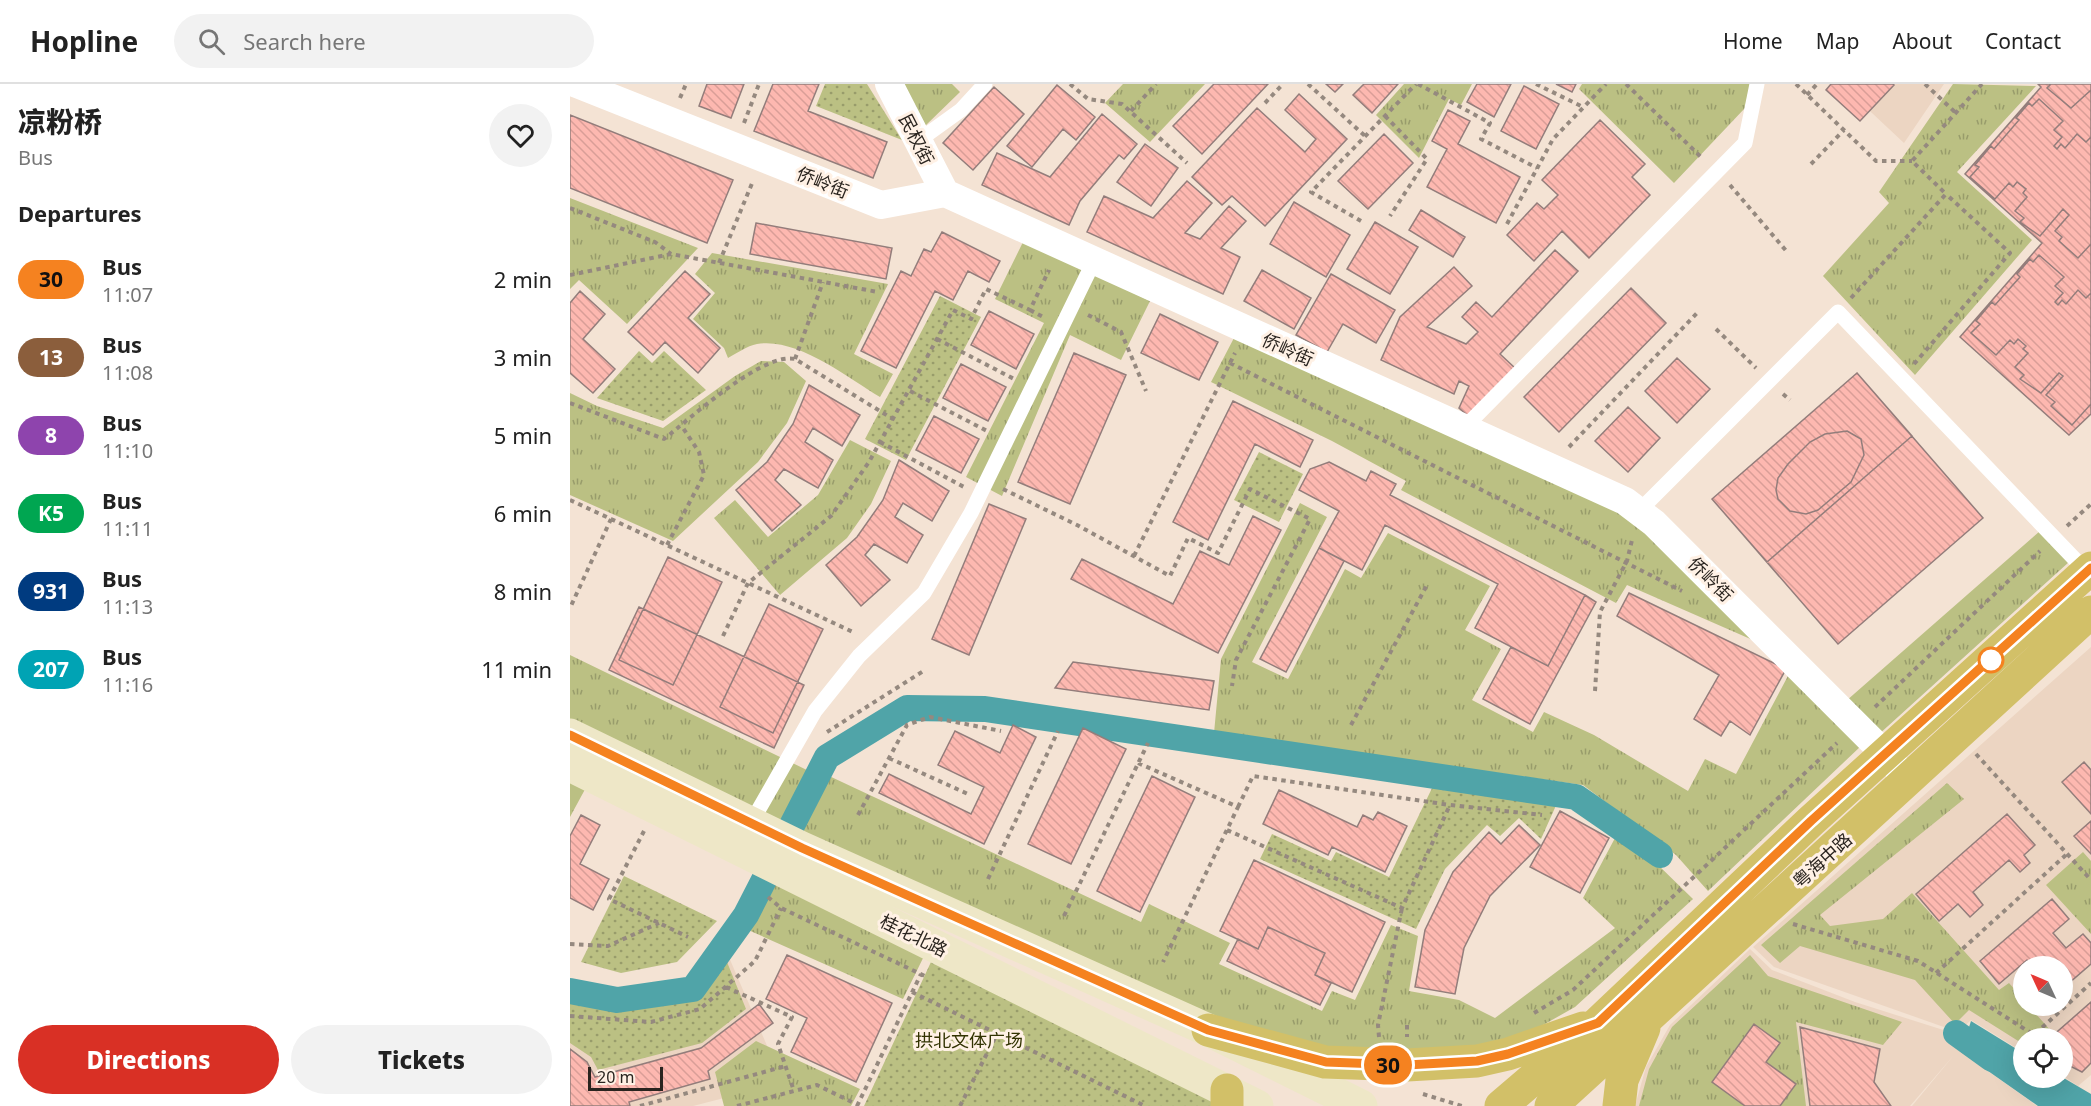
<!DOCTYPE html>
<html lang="en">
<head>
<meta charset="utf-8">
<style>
	:root { --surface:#fff; --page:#f2f2f2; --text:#222; --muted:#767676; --line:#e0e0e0; --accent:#d93025 }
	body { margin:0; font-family:"Noto Sans","Noto Sans SC",sans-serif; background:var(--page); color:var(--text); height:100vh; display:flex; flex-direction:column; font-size:22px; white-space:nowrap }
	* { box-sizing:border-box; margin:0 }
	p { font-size:20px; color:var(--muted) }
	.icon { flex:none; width:33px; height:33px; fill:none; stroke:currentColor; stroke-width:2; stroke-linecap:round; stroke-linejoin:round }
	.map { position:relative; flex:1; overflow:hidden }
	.panel { display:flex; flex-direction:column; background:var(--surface); width:570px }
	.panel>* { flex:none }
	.badge { padding:0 12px; border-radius:20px; font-size:21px; line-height:39px }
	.needle { width:39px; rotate:314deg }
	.buttons { position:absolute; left:1443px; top:872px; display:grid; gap:12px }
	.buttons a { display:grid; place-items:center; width:60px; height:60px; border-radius:50%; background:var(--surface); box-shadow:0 6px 24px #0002; font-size:30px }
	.scale { position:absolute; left:18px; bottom:15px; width:75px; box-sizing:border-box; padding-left:6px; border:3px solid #2a241f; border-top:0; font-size:16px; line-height:21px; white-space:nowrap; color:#2a241f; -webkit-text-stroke:4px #fff1e5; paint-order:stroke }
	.map>.badge { position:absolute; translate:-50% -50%; box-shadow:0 0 0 3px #fff }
	h2 { padding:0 18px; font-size:22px; line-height:54px }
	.round { display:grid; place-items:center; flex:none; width:63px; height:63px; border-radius:32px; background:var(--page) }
	.head { display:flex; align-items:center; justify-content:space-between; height:102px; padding:0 18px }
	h1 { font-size:28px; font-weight:800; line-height:45px }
	.action { display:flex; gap:12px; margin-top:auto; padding:12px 18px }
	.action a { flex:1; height:69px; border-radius:36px; background:var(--accent); color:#fff; font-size:24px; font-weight:800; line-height:69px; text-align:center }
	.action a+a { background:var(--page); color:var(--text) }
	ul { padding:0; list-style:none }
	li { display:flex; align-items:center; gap:18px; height:78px; padding:0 18px }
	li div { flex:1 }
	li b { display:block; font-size:22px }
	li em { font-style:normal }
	li .badge { min-width:66px; font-weight:700; text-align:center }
	header { display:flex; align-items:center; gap:36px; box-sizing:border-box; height:84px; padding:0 30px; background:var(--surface); border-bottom:2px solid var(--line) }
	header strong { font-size:28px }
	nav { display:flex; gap:33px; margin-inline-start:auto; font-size:21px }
	.search { width:420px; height:54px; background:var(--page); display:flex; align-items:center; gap:15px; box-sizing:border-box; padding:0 21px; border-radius:33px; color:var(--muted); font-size:22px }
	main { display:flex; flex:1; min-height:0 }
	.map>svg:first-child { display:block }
</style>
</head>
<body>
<header>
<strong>Hopline</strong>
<div class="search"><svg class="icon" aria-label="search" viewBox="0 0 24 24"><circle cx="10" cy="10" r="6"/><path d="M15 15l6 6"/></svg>Search here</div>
<nav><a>Home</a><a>Map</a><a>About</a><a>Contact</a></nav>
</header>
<main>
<section class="panel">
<div class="head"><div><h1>凉粉桥</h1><p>Bus</p></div><a class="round"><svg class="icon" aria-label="heart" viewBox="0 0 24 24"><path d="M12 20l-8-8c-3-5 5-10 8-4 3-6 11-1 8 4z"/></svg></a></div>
<h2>Departures</h2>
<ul>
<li><span class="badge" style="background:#f58220;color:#111">30</span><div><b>Bus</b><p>11:07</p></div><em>2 min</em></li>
<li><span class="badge" style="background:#8b5e3c;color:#fff">13</span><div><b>Bus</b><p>11:08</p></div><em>3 min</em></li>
<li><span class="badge" style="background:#8e44ad;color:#fff">8</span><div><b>Bus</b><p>11:10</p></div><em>5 min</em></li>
<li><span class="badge" style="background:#00a651;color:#fff">K5</span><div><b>Bus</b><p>11:11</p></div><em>6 min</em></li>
<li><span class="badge" style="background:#003b80;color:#fff">931</span><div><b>Bus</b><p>11:13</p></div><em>8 min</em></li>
<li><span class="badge" style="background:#00a3b4;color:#fff">207</span><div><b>Bus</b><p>11:16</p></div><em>11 min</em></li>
</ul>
<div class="action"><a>Directions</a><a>Tickets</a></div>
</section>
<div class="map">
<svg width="1521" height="1022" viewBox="0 0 1521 1022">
	<defs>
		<pattern id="grass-tufts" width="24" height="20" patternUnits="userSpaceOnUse" patternTransform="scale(1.5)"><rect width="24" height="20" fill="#bbc083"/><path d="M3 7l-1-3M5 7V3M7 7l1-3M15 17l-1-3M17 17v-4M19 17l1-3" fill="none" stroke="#989c6b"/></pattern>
		<pattern id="park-dots" width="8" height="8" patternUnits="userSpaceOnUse" patternTransform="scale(1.5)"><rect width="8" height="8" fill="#bbc083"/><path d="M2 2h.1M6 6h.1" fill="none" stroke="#989c6b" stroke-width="1.8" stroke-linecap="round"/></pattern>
		<pattern id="building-back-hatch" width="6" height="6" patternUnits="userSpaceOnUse" patternTransform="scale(1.5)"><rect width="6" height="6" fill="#fdb8b0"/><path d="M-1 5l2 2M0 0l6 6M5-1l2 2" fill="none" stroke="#d99e97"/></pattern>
	</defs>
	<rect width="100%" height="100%" fill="#f4e3d4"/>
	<path fill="#ecd5c2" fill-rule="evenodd" d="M1271,0h103l-40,59z
		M1521,563v428l-13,11 -15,-10 -1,-38h-38l-1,14 -52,-32 -13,12 -184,-65 -21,-20zM1454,882h38v39h-38z
		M155,864l58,135 -90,23h-123v-114l48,10 75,-12z
		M1180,865l22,21 83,32 101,32 2,16 79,56h-125l42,-51 -44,51h-275l11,-39 24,-42z"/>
	<path fill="url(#grass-tufts)" d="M330,0h52l8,8 -36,35z
		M553,0h82l-55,58 -45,-39z
		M834,0h68l-11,21 -12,-6 -30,59 -43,-43z
		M1012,0h168l-5,24 -71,75 -95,-94z
		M1383,0l83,2 -79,86 75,68 -117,135 -92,-99 66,-73 -10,-11z
		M0,114l128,50 -71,76 -48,-44 -9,9z
		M454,156l126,61 -29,59 -51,-25 -68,161 -36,-19 78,-154 -49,-24z
		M142,169l176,31 -34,70 39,20 -13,23c-33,-20 -83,-60 -123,-53 -10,2 -20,9 -29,14l-4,-10 -31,-29 22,-26 -20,-19z
		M665,252l381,174 33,20 106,111 -128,-56 -11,18 -215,-113 5,-9 -74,-40 -121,-59z
		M191,277l23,1 22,19 -19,42 -29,39 -85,79 -103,-46v-102l27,13 66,22 72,-52z
		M280,356l41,21 -20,43 -24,34 -67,57 -66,-77 21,-18 33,37 50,-42z
		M730,419l27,14 -75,145 36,17 57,-110 16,9 27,-45 102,53 -25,44 36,19 -29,51 61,32 11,-20 50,23 94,56 17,-32 31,15 53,-100 72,72 -153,145 -32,-36 -93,-70 -369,-52 7,-74z
		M1470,447l29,31 -192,174 -31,-35z
		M0,571l241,117 -30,58 -211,-105z
		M0,688l19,10 -19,35z
		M257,691l314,147 8,-18 81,39 -11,21 103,47 10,-20 23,9 36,-75 27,11 -9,55 50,9 36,18 120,-90 -32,-30 32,-60 39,23 39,38 -118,108 -69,39 -178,9 -118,-34 -413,-185z
		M1377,699l17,16 -144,116 10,11 53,-7 29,-26 87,97 10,-7 14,16 1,6h4l23,26 -10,7h-17l-1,6 -54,-34 -14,14 -40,-44 -115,-34 -20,17 -19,-18z
		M1513,768l8,9v73l-45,-49z
		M206,792l151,74 -24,49 -157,-70z
		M1180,871l18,21 134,46 -19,23 -87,-23 10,84h-167l10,-37 23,-42z
		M186,957l104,48 -9,17h-127l-9,-34z"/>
	<path fill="url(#park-dots)" d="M255,0h42l35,56 -86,-34z
		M370,212l41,21 -75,143 -41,-21z
		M69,267l13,12 12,-12 42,39 -43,31 -66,-23z
		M689,368l44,22 -24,48 -45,-22z
		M864,700l124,17 -17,38 -22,-21 -19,18 -13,-11 -42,44 -29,60 -156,-70 12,-25 59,27 5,-9 53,25z
		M54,792l93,45 -40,41 -56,11 -40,-11z
		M367,865l287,157h-360z
		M155,873l21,52 -44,34 -104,27 -7,-13 -21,-14v-47l49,11 78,-12z"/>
	<path fill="#50a4a8" d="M1401,937l52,32 1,24h38l29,17v12h-53l-77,-54z"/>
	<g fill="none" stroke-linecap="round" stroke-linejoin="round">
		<path stroke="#50a4a8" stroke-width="26" d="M0,907l47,9 76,-11 53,-74 81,-158 80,-49 78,1 591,88 84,58
			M1386,949l36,26"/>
	</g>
	<path fill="url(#building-back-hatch)" stroke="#937d7b" stroke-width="1.5" d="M137,0h37l-13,34 -32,-12z
		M203,0h46l-11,27 79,31 -14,36 -119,-47z
		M644,0h54l-66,70 -29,-28z
		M756,0h17l-8,8z
		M794,0h34l-26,29 -19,-18z
		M907,0h34l-17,33 -27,-15z
		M986,0h20l-4,8z
		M1261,0h62l1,1 -34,36 -34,-31z
		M1468,0h53v330l-22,21 -109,-98 82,-94 -77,-69 76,-87z
		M1481,0h40v6l-20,18 -24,-20z
		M487,1l38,32 -19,23 -13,-11 -31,38 -25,-21z
		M954,2l35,18 -23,45 -35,-18z
		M424,3l30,27 -51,56 -30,-27z
		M729,10l48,45 -82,87 -33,-30 -10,9 -30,-28 65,-69 48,44 11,-13 -31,-29z
		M1469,15l24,22 -9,9 8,7 -8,9 3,3 4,-5 4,4 12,-14 9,8 5,-5v107l-13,14 -19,-17 3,-4 -7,-6 14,-16 -6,-6 -23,27 -20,-14 4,-4 -9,-7 12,-14 -4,-4 3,-4 -9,-7 -4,5 -4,-4 -14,16 -25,-22 9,-10 -4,-2 16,-19 3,3 25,-29 -3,-2 13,-15 3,3z
		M878,26l22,11 -12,23 62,33 -24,46 -69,-36 20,-38 -15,-8z
		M532,30l35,30 -13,15 -5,-4 -39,46 -11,24 -87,-40 15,-32 53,24z
		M0,31l163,65 -26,63 -137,-55z
		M1030,36l45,44 -13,13 18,18 -61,63 -27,-27 -28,30 -27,-26 30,-32 7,6 14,-14 -16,-15z
		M814,50l29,29 -45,46 -30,-28z
		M575,60l33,24 -27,38 -34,-24z
		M617,97l25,22 -27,30 15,6 29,-33 17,15 -25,27 19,9 -17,37 -136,-62 17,-36 49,22z
		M724,118l56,33 -24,42 -56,-33z
		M851,126l44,27 -12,20 -44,-27z
		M805,138l43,25 -28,47 -43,-25z
		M186,139l136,25 -6,31 -136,-25z
		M372,148l58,29 -11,21 -21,-11 -15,29 -18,-9 -39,77 -35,-17 40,-80 10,5 13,-27 7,3z
		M985,166l23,21 -78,83 15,14 -46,49 -10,-9 10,-22 -10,-5 -5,13 -73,-34 19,-43 54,-50 18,19 -45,41 39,17 12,-12 -16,-15 14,-15 16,15z
		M1469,171l25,22 -9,9 8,7 -8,9 3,3 4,-5 4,4 12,-14 8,8 5,-5v111l-19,21 -21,-19 4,-4 -9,-7 17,-19 -4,-3 -18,20 -21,-14 4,-4 -9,-8 13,-14 -5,-4 3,-3 -8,-7 -4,5 -4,-4 -14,15 -25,-22 9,-9 -4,-3 16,-19 3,3 25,-28 -3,-3 13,-15 3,3z
		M692,186l49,28 -17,31 -50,-28z
		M115,187l25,23 -22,24 32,30 -22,25 -33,-31 -12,13 -25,-23z
		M761,190l64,36 -19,33 -33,-19 -16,28 -31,-17z
		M1061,204l35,35 -107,109 -35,-35z
		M10,207l25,23 -22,25 32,30 -22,24 -23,-20v-70z
		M419,227l45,23 -18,35 -45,-24z
		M590,230l58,28 -19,38 -58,-27z
		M504,269l52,22 -56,129 -52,-22z
		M1107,274l33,31 -33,34 -32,-32z
		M391,280l45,23 -18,34 -45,-23z
		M1287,289l126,145 -145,126 -126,-145z
		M1287,289l55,63 -145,126 -55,-63z
		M239,301l51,30 -18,31 -29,-18 -8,14 28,18 -15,28 -34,-19 -9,11 26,25 -29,26 -36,-41 31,-28 26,-38z
		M663,317l80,39 -13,27 -45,-23 -47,96 -35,-18z
		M1058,323l32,31 -32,34 -33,-31z
		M364,332l45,23 -18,34 -45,-23z
		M1277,347l14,8 3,16 -13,27 -33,28 -12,4 -16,-3 -12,-12 -2,-9 2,-12 10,-14 22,-22 15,-8z
		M329,376l50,31 -17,30 -29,-18 -8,14 28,18 -16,28 -33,-19 -9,11 25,25 -29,26 -35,-41 31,-28 26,-37z
		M759,378l37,19 5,-10 25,13 -6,11 195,100 -37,71 -73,-38 23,-44 -113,-59 -23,45 -43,-22 20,-37 -40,-21 11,-21z
		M419,420l37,15 -57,136 -37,-16z
		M683,432l28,14 -63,123 -147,-74 11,-20 91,45 27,-53 29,14z
		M749,464l25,13 -58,111 -26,-13z
		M98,473l54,25 -49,103 -54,-25z
		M1059,509l157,76 -36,66 -20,-14 -9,15 -27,-17 25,-44 -102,-59z
		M1015,511l11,7 -66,122 -47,-25 28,-52 37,19z
		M199,520l54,25 -50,104 -53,-26z
		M69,523l165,78 -30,63 -165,-78z
		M503,578l141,19 -5,29 -154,-22z
		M443,641l23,12 -52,107 -105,-51 10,-19 82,40 13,-27 -46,-22 17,-34 45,22z
		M513,644l43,21 -55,115 -43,-20z
		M1514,678l7,8v44l-29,-32z
		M582,692l43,21 -55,115 -43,-21z
		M709,706l78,37 6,-12 10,5 5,-8 29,14 -22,46 -53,-25 -4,8 -65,-31z
		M990,727l49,27 -29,55 -50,-26z
		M1437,730l28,31 -11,10 6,8 -10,9 -11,-12 -36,32 10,13 -13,12 -12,-13 -19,17 -23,-27z
		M11,731l19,10 -20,39 29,15 -16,31 -23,-12v-62z
		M1521,737v33l-17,-18z
		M949,741l21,20 -50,51 -26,52 -9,46 -40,-7 10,-57 28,-58 36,-40 12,12z
		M684,776l131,62 -33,70 -37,-17 10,-22 -57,-26 -10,22 -38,-18z
		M1482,815l17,20 -16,14 13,15 17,-14 8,9v21l-29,25v-23h-30l-5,-6 -28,24 -19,-23z
		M698,843l57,26 -10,22 16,8 -11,22 -93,-44 11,-22 20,10z
		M217,871l105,48 -36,79 -65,-30 16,-34 -41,-19z
		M1521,918v61l-9,9 -20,-10v-24h-12z
		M189,920l14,19 -65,48 2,8 -81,23 1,4h-60v-57l17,13 8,15 106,-29z
		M1184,940l26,19 -14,19 30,22 -16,22h-35l-33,-24z
		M1230,943l80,22 -6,33 17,24h-81z"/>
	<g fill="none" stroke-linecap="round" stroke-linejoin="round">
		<path stroke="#95897f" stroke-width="4" stroke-dasharray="4.5 4.5" stroke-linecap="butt" d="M500,0l18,15 34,5 65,59
			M738,0l57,52
			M848,0l72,39 -9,16 56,29
			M966,0l47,23
			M1056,0l77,75
			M1226,0l80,77h36
			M1355,0l31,29
			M1237,11l10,-11
			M110,14l6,-14
			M695,19l18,-19
			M561,27l25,-27
			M815,32l42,43 -37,57
			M174,39l15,-39
			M1241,80l33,-34
			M1160,101l58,68
			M0,124l85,34 16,12
			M791,137l-50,-29 105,-108
			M937,140l46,-85 53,-55
			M149,179l34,-82
			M0,191l101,-21 207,38
			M1281,214l95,-104 -34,-33 70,-77
			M460,226l15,8
			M518,231l33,17 25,59
			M1146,245l40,39
			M367,255l79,41
			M225,275l28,-77
			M660,279l452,228
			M1344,280l96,-111 -64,-59
			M340,307l79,41
			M1213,310l7,6
			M0,319l94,36c27,-21 98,-87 131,-80l98,60
			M310,358l84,45
			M999,363l129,-135
			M433,405l74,36 93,51 18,-38 30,15 32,-64 60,30 -74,141 -4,26
			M0,416l41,19 -41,89
			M41,435l244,114
			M1497,442l24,-22
			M97,461l37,-70 -5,-23 -18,-27
			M564,472l101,-203
			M153,552l25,-53 83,-67 38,-54 84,-152 18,9 15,-30 44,21 19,-40
			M1025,607l5,-79 27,-51 5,-21
			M1305,623l165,-156
			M781,641l76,-140
			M257,648l98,-62
			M1406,670l115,126
			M319,674l81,37
			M568,679l100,44 -75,155
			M668,723l15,-31 197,29
			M288,731l49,-90 23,-8 71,14
			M657,746l175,78 48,-103 92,10
			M74,747l-35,68 79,38
			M418,795l70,-148
			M198,813l13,11 146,69
			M494,832l84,-173
			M1223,840l125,37 116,74 57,-52
			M0,860l38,2 51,-23
			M1366,889l131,-119
			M156,903l66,30 -14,27 16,47
			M342,908l233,114
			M964,929l39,-23 264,-247
			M0,932l81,6 49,-13 55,-48 26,-53
			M837,941v12
			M809,953l-1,-12 24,-117
			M853,1010l39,12
			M70,1022l146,-40
			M167,1022l80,-21 41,20
			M287,1022l64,-132
			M390,1022l37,-72"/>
		<path stroke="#fff" stroke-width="15" d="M348,57l43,-31 24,-26
			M893,345l282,-286 12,-59
			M1069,427l199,-199 249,260
			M181,739l64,-112 44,-55 65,-63 47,-80 123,-252"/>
		<path stroke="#fff" stroke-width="28" d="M7,0l304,121 64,-12 680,308 29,22 233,233 21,25
			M319,0l56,109"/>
		<path stroke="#eee7c7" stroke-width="33" d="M0,651l232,113 406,182 153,76
			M0,681l687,341"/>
		<path stroke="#d2c068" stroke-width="33" d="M638,946l117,32 82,3 70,-4 31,-7 75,-26
			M657,1006v16
			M931,1022l97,-83 213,-202 280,-253
			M981,1022l540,-494
			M1049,1022l3,-26 22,-52"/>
	</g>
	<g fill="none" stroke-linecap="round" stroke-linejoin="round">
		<g stroke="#fff" stroke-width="14">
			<path id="line" d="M0,651l232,113 406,182 118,32 81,3 70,-4 31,-7 90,-31 213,-202 280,-253"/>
		</g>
		<use href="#line" stroke="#f58220" stroke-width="9"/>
	</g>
	<circle fill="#fff" stroke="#f58220" stroke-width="3" cx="1421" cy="576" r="12"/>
	<g text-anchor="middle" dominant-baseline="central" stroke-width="6" stroke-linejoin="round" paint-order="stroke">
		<g font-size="18" fill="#2a241f" stroke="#fff1e5">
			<text transform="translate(347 55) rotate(63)">民权街</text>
			<text transform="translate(253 98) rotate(22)">侨岭街</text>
			<text transform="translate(718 265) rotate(24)">侨岭街</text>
			<text transform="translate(1141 495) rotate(45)">侨岭街</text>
			<text transform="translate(1252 776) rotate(-42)">粤海中路</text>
			<text transform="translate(344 851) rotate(26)">桂花北路</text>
		</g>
		<g font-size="18" fill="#323302" stroke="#fff1e5">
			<text x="399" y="956">拱北文体广场</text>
		</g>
	</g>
</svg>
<div class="buttons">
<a><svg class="needle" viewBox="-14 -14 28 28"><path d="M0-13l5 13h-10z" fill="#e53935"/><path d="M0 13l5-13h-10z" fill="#767676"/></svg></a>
<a><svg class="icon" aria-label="locate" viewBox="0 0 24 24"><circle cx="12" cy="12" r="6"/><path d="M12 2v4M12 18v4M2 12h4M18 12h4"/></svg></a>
</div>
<div class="scale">20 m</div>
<b class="badge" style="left:818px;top:981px;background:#f58220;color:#111">30</b>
</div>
</main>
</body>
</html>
